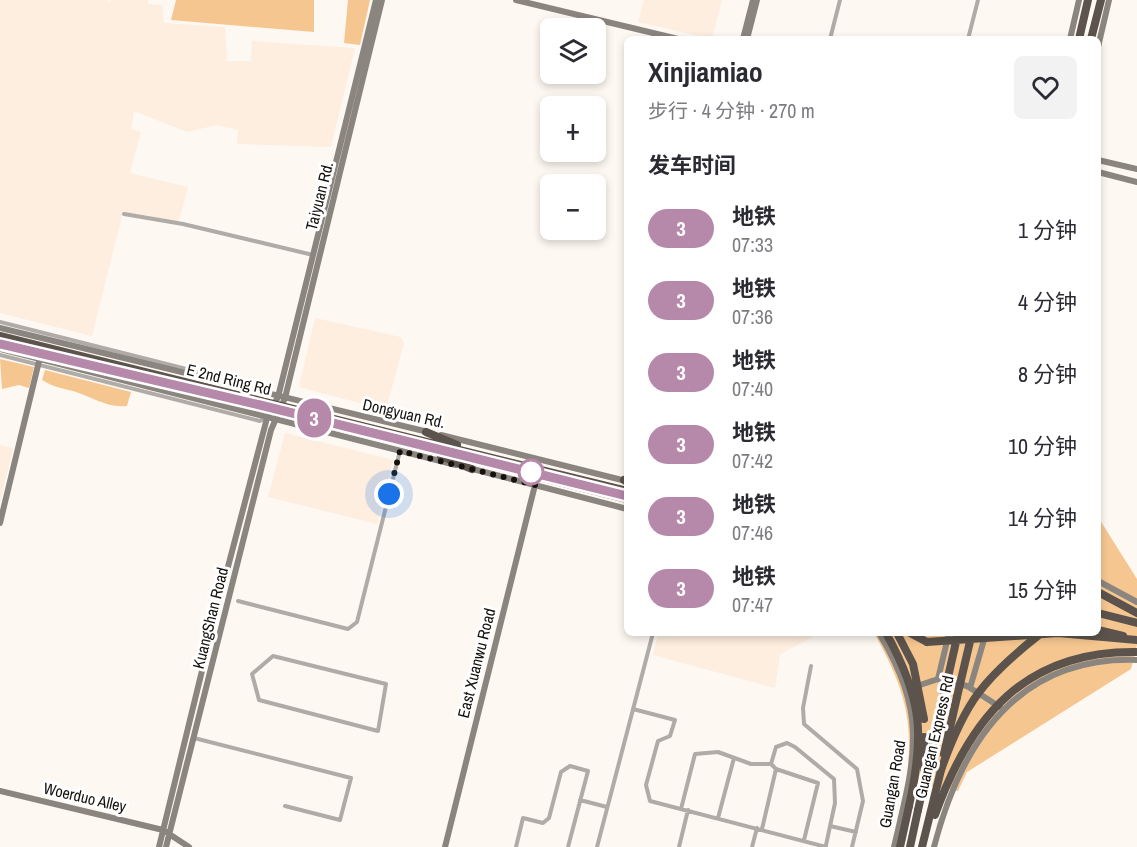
<!DOCTYPE html>
<html lang="zh">
<head>
<meta charset="utf-8">
<style>
	:root { --surface:#fff; --page:#f2f2f3; --text:#2b2b33; --muted:#7c7c81 }
	body { margin:0; font-family:"Archivo Narrow","Noto Sans SC",sans-serif; background:var(--page); color:var(--text); height:100vh; display:flex; flex-direction:column; font-size:22px; white-space:nowrap }
	* { box-sizing:border-box; margin:0 }
	p { font-size:20px; color:var(--muted) }
	.icon { flex:none; width:33px; height:33px; fill:none; stroke:currentColor; stroke-width:2; stroke-linecap:round; stroke-linejoin:round }
	.map { position:relative; flex:1; overflow:hidden }
	.panel { position:absolute; left:624px; top:36px; width:477px; height:600px; display:flex; flex-direction:column; background:var(--surface); border-radius:9px; box-shadow:0 3px 9px #0003 }
	.panel>* { flex:none }
	.badge { padding:0 12px; border-radius:20px; font-size:21px; line-height:39px }
	.tools { position:absolute; left:540px; top:18px; display:grid; gap:12px }
	.tools a { display:grid; place-items:center; width:66px; height:66px; border-radius:9px; background:var(--surface); box-shadow:0 3px 9px #0003; font-size:30px }
	.you { position:absolute; width:30px; height:30px; margin:-15px; border:4px solid #fff; border-radius:50%; background:#1a73e8; box-shadow:0 0 0 9px #1a73e833 }
	.map>.badge { position:absolute; translate:-50% -50%; box-shadow:0 0 0 3px #fff }
	h2 { padding:0 24px; font-size:22px; line-height:54px }
	.round { display:grid; place-items:center; flex:none; width:63px; height:63px; border-radius:9px; background:var(--page) }
	.head { display:flex; align-items:center; justify-content:space-between; height:102px; padding:0 24px }
	h1 { font-size:28px; font-weight:800; line-height:45px }
	ul { padding:0; list-style:none }
	li { display:flex; align-items:center; gap:18px; height:72px; padding:0 24px }
	li div { flex:1 }
	li b { display:block; font-size:22px }
	li em { font-style:normal }
	li .badge { min-width:66px; font-weight:700; text-align:center }
	.map>svg:first-child { display:block }
</style>
</head>
<body>
<div class="map">
<svg width="1137" height="847" viewBox="0 0 1137 847">
	<rect width="100%" height="100%" fill="#fef8f2"/>
	<path fill="#fdeedf" d="M0,0h107l3,3 1,-3h37v4l14,1 2,18 61,4 2,34h24l1,-20 103,7 -24,99 -94,-3 1,-14 -21,-5 -30,7 -53,-21 -3,18 10,3 -11,41 58,14 -10,37 -55,-12 -31,124 -92,-23z
		M644,0h78l-10,39 -74,-17z
		M315,318l86,19 3,6 -18,67 -87,-23z
		M285,433l108,27 -16,64 -109,-27z
		M0,445l13,3 -13,54z
		M658,633h153l2,4 -33,17 -5,34 -122,-33z"/>
	<path fill="#f6c690" d="M176,0h138v32l-143,-12z
		M348,0h22l-10,45 -16,-2z
		M0,359l34,8 -5,21 -10,-3 -17,4z
		M45,370l86,22 -4,14c-21,2 -34,-9 -54,-15 -12,-3 -20,-4 -31,-11z
		M1098,517l39,62v66l-6,24 -164,103 -9,19 -52,-9c9,-62 -2,-95 -32,-149h224z"/>
	<g fill="none" stroke-linecap="round" stroke-linejoin="round">
		<path stroke="#afaba7" stroke-width="4" d="M830,39l10,-39
			M968,39l10,-39
			M124,214l59,10 130,31
			M0,322l234,59 4,3
			M0,355l260,66 7,-3
			M238,601l110,28 9,-7 43,-171
			M273,656l113,28 -8,47 -119,-31 -7,-26z
			M811,666l-8,42 1,16 53,45 6,32 -11,46
			M633,709l42,11 -5,16 -12,5 -12,44 4,16 176,46
			M194,738l157,40 -11,42 -55,-14
			M771,764l5,-17 11,-4 8,4 39,32 1,24 -9,42
			M580,800l27,7
			M681,809l14,-55 23,-2 33,12h20l5,5 42,14 -14,57
			M718,818l16,-60
			M830,826l26,6
			M762,829l14,-60
			M516,847l7,-29 20,5 6,-5 12,-46 9,-6 18,5 -20,76
			M597,847l56,-214
			M679,847l9,-37
			M752,847l5,-19"/>
		<path stroke="#8b857f" stroke-width="6" d="M516,0l162,39
			M743,39l10,-39
			M747,39l10,-39
			M1070,39l9,-39
			M1098,47l11,-47
			M1098,160l39,9
			M1098,172l39,10
			M0,328l428,104
			M0,349l456,116
			M441,435l185,46
			M469,468l158,41
			M0,523l40,-166
			M1098,581l39,21
			M879,633c50,84 36,124 15,214
			M938,679l11,-46
			M914,687l24,-8 29,7 33,21
			M970,688l16,-55
			M0,791l163,39 26,17
			M159,847l60,-246 48,-183 11,-21 98,-397
			M166,847l105,-417 14,-32 97,-398
			M445,847l90,-362
			M934,847c27,-104 83,-191 203,-187"/>
		<path stroke="#5c544c" stroke-width="8" d="M1079,39l9,-39
			M1091,39l10,-39
			M382,431l245,60
			M426,432l31,13
			M379,437l248,62
			M441,456l31,13
			M624,480l3,2
			M1098,592l39,21
			M1098,613l39,10
			M1098,630l25,6
			M910,633l17,9
			M944,754l13,-57
			M900,847l9,-41
			M910,847l8,-37
			M922,847l20,-81"/>
		<path stroke="#5c544c" stroke-width="8" d="M0,336l382,95
			M0,344l379,93
			M886,633c36,65 39,101 23,173
			M897,633l16,31 11,55
			M927,642l131,-9 79,7
			M957,697l15,-64
			M924,770v-33
			M941,770c24,-68 42,-91 99,-136
			M918,810l40,-177
			M935,815c35,-98 90,-165 202,-163"/>
	</g>
	<g fill="none" stroke-linecap="round" stroke-linejoin="round">
		<g stroke="#fff" stroke-width="14">
			<path id="line" d="M0,344l260,61 367,91"/>
		</g>
		<use href="#line" stroke="#b688a9" stroke-width="9"/>
		<path stroke="#15120e" stroke-width="6" stroke-dasharray="0 10.8" d="M389,494l11,-43 135,34 -4,-13"/>
	</g>
	<circle fill="#fff" stroke="#b688a9" stroke-width="3" cx="531" cy="472" r="12"/>
	<g text-anchor="middle" dominant-baseline="central" stroke-width="6" stroke-linejoin="round" paint-order="stroke">
		<g font-size="16" fill="#15120e" stroke="#fff">
			<text transform="translate(319 196) rotate(-76)">Taiyuan Rd.</text>
			<text transform="translate(229 379) rotate(14)">E 2nd Ring Rd</text>
			<text transform="translate(404 413) rotate(13)">Dongyuan Rd.</text>
			<text transform="translate(210 618) rotate(-76)">KuangShan Road</text>
			<text transform="translate(476 663) rotate(-76)">East Xuanwu Road</text>
			<text transform="translate(934 737) rotate(-77)">Guangan Express Rd</text>
			<text transform="translate(892 784) rotate(-80)">Guangan Road</text>
			<text transform="translate(85 797) rotate(13)">Woerduo Alley</text>
		</g>
	</g>
</svg>
<div class="tools">
<a><svg class="icon" aria-label="layers" viewBox="0 0 24 24"><path d="M12 4l9 5-9 5-9-5zM3 14l9 5 9-5"/></svg></a>
<a>+</a>
<a>−</a>
</div>
<div class="you" style="left:389px;top:494px"></div>
<b class="badge" style="left:314px;top:418px;background:#b688a9;color:#fff">3</b>
<section class="panel">
<div class="head"><div><h1>Xinjiamiao</h1><p>步行 · 4 分钟 · 270 m</p></div><a class="round"><svg class="icon" aria-label="heart" viewBox="0 0 24 24"><path d="M12 20l-8-8c-3-5 5-10 8-4 3-6 11-1 8 4z"/></svg></a></div>
<h2>发车时间</h2>
<ul>
<li><span class="badge" style="background:#b688a9;color:#fff">3</span><div><b>地铁</b><p>07:33</p></div><em>1 分钟</em></li>
<li><span class="badge" style="background:#b688a9;color:#fff">3</span><div><b>地铁</b><p>07:36</p></div><em>4 分钟</em></li>
<li><span class="badge" style="background:#b688a9;color:#fff">3</span><div><b>地铁</b><p>07:40</p></div><em>8 分钟</em></li>
<li><span class="badge" style="background:#b688a9;color:#fff">3</span><div><b>地铁</b><p>07:42</p></div><em>10 分钟</em></li>
<li><span class="badge" style="background:#b688a9;color:#fff">3</span><div><b>地铁</b><p>07:46</p></div><em>14 分钟</em></li>
<li><span class="badge" style="background:#b688a9;color:#fff">3</span><div><b>地铁</b><p>07:47</p></div><em>15 分钟</em></li>
</ul>
</section>
</div>
</body>
</html>
